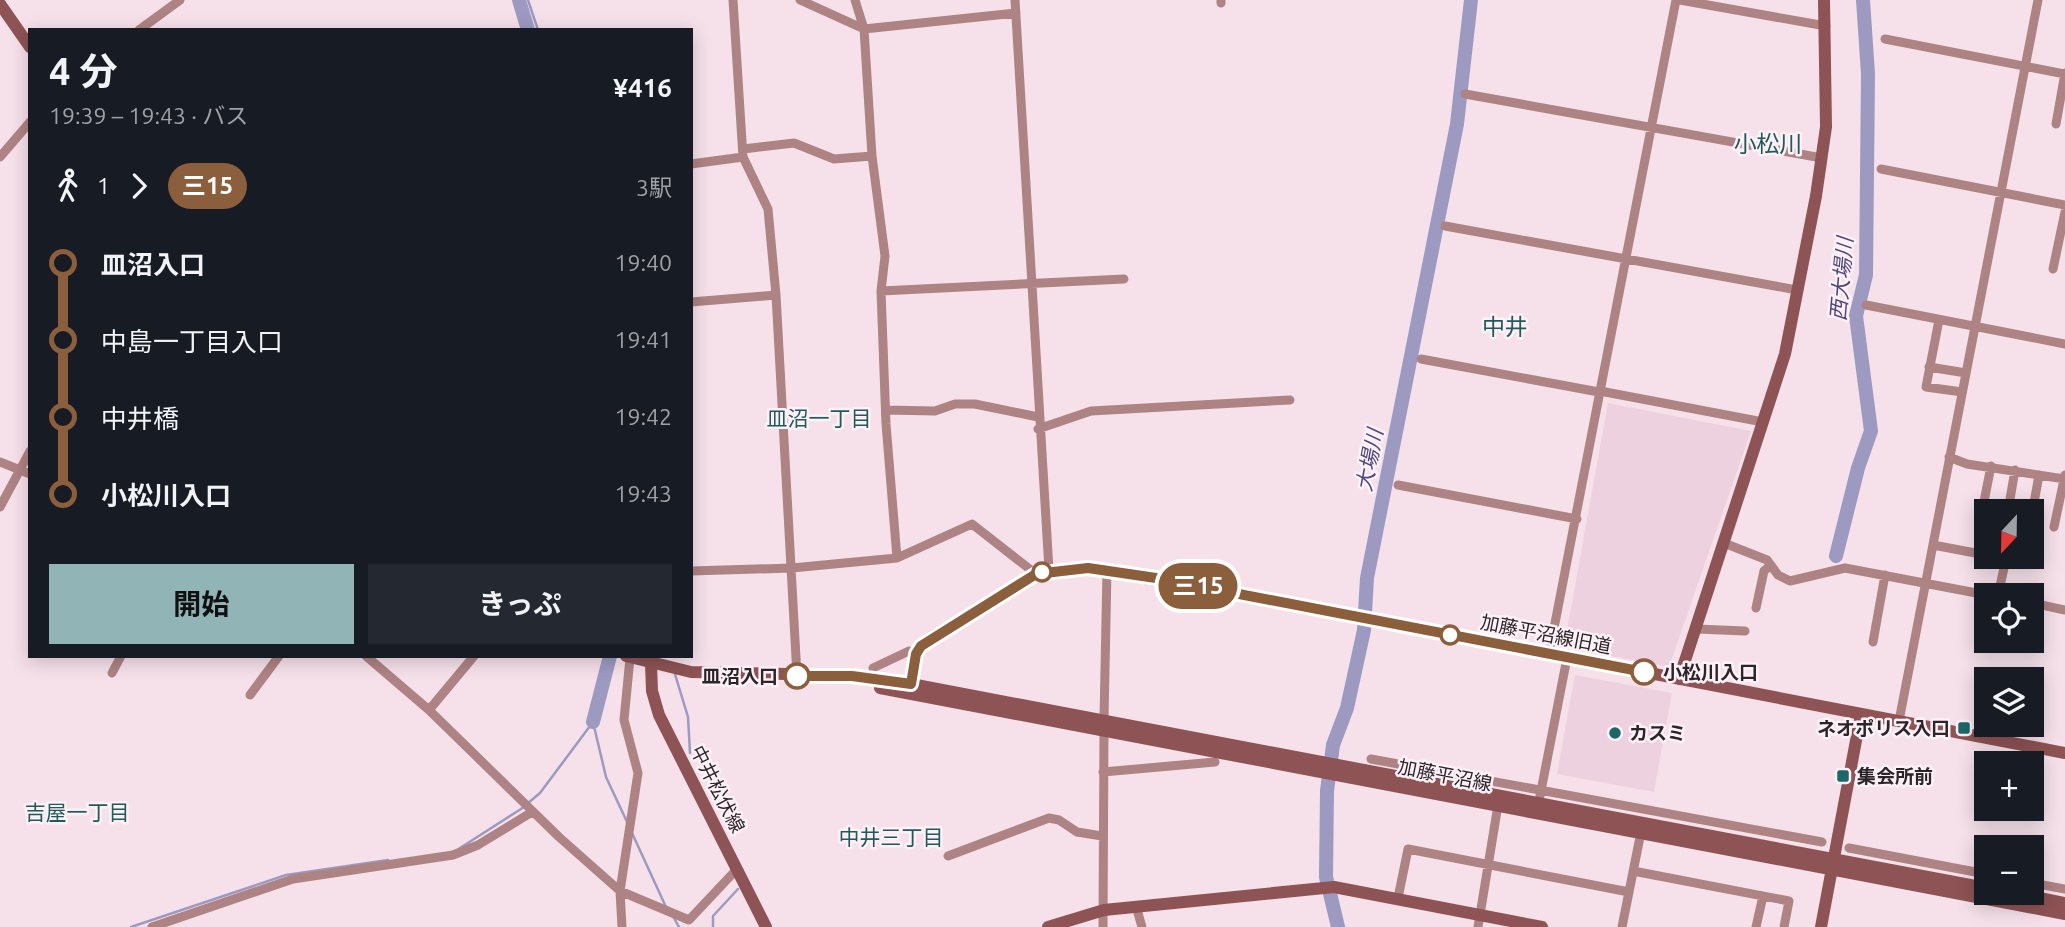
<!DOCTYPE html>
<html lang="ja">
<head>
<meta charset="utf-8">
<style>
	:root { --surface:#171b24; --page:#242831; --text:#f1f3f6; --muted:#9ea1a6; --accent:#91b4b7 }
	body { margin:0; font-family:Ubuntu,"Noto Sans JP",sans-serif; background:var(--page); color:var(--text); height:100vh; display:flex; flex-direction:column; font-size:26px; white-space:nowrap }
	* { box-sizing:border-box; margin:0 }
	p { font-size:23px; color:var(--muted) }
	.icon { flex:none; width:38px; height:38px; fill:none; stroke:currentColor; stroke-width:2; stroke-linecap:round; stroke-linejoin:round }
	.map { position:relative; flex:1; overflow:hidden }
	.panel { position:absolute; left:28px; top:28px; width:665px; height:630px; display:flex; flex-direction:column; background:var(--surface); border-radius:0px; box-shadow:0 4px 18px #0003 }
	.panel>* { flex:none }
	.badge { padding:0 14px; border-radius:23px; font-size:24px; line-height:46px }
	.needle { width:46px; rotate:202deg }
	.fabs { position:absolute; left:1974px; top:499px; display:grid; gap:14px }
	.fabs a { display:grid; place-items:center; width:70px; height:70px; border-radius:0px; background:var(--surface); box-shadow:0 4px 18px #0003; font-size:35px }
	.map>.badge { position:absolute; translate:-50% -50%; box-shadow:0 0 0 4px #fff }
	.legs { display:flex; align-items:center; gap:10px; height:77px; padding:0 21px; font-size:23px }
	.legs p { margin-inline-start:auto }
	.overview { display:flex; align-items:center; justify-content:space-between; height:119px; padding:0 21px }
	h1 { font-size:38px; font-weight:700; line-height:52px }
	.action { display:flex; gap:14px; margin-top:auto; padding:14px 21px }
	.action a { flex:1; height:80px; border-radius:0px; background:var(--accent); color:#111; font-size:28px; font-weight:700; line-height:80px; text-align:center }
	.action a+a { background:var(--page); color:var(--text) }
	ul { padding:0 21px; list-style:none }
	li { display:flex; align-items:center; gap:24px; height:77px; font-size:26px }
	li i { display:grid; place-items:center; width:10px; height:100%; margin:0 9px; background:currentColor }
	li i::after { content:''; width:18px; height:18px; margin:-9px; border:5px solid; border-radius:50%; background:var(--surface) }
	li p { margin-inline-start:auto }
	li:first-child i { background:linear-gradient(#0000 50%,currentColor 0) }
	li:last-child i { background:linear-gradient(currentColor 50%,#0000 0) }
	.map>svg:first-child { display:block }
</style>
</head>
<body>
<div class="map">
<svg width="2065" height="927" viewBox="0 0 2065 927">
	<rect width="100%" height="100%" fill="#f6e1ea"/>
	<path fill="#edd1de" d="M1608,403l143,28 -82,236 -105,-20z
		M1575,675l97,18 -18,99 -97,-18z"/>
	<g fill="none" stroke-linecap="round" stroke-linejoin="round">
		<path stroke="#9c9ac1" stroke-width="2.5" d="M528,0l10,30
			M674,671l14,46 2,36
			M593,722l13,55 22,47
			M632,833l34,74
			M460,848l61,-39 19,-16 53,-71
			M674,918l5,9
			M131,927l155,-52 102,-15
			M713,927v-11l25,-27"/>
		<path stroke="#9c9ac1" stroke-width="14" d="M519,0l9,30
			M1836,556l22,-88 13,-37 -15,-115 10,-41 2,-201 -5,-74
			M593,722l17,-66
			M1338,927l-12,-50 1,-86 6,-46 14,-37 17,-78 3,-52 90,-454 14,-124"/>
		<path stroke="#ae8383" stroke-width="9" d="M733,0l10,157 25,52 8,86 21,381
			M800,0l64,29 152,-16
			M855,0l9,29 8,127 13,100 -4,35 5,133 11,134
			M1015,0l34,570
			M1221,0v3
			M1680,0l146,26
			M139,30l41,-30
			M1885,39l180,35
			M1465,94l357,64
			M2056,124l9,-51
			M743,149l51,-6 40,16 38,-3
			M0,157l30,-35
			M691,164l52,-7
			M1881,169l184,36
			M1445,226l352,64
			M2053,269l12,-57
			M881,291l243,-12
			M691,302l85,-7
			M1866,305l199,39
			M1939,320l-13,67 36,5
			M1421,359l178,33
			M1929,367l37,6
			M1600,391l163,31
			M886,410l49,1 20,-7h20l63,13
			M1038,429l53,-18 199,-11
			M1949,457l18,7 98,15
			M0,462l30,12
			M1398,485l179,34
			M0,507l30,-56
			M2008,511l7,-41
			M2032,514l7,-39
			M1981,517l10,-51
			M2054,527l11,-52
			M1724,543l43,17 11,15 12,6 55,-13 142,27
			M1933,545l53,10
			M1992,556l32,7
			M691,571l101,-3 105,-10 75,-34 64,50
			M1998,595l8,-36
			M2032,603l33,7
			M1756,608l8,-37 7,-6
			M1697,629l48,2
			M1873,642l12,-67
			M1982,643l4,-23
			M1549,654l127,-654
			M366,656l63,54 130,127 61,54 69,29 48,-51
			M873,668l36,-17 7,3
			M112,673l9,-17
			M250,695l29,-39
			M429,710l45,-54
			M1104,719l3,-149
			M1899,721l139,-721
			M1371,759l451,83
			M1103,772l112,-10
			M1539,801l28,-143
			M1849,848l137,26
			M948,856l101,-38 10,2 18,12 25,4
			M1633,871l156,30 -5,26
			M2032,883l33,6
			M1398,898l10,-49 221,43
			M1136,906l6,21
			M152,927l141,-48 160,-24 25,-10 54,-33
			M622,927l-2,-36 18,-118 -14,-53 6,-62
			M1103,927l1,-197
			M1478,927l20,-122
			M1622,927l19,-95
			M1756,927l7,-31"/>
		<path stroke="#8e5354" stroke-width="12" d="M0,4l30,43
			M626,656l65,16 146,3 74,9 1075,204
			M651,664l1,27 7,24 107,212
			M1679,679l106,-325 31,-158 10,-69 -2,-127
			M880,688l1185,226
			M910,689l6,-35 16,-17 104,-63 52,-6 171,30 806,155
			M2011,892l54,11
			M1048,927l56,-17 230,-23 208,40
			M1821,927l40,-213"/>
	</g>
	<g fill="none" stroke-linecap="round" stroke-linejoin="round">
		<g stroke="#fff" stroke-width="16">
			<path id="line-1" d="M797,676h55l59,8 5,-30 5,-8 115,-72 52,-6 68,10 488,94"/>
		</g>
		<use href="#line-1" stroke="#8b5e3c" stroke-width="10"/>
	</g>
	<g fill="#fff" stroke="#8b5e3c" stroke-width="3.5">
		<circle cx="1042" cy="572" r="9"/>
		<circle cx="1450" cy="635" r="9"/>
		<circle cx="1644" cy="672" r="12"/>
		<circle cx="797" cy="676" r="12"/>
	</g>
	<g fill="#1b6869" stroke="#fdf1f7" stroke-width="2.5">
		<rect x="1957" y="721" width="14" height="14" rx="3.5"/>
		<circle cx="1615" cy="733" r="7"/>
		<rect x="1836" y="769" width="14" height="14" rx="3.5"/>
	</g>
	<g text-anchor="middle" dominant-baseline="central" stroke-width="5" stroke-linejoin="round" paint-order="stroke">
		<g font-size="19" fill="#2c2528" stroke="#fdf1f7">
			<text transform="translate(1546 634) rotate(11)">加藤平沼線旧道</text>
			<text transform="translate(1445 775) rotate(11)">加藤平沼線</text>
			<text transform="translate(718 789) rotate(63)">中井松伏線</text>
		</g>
		<g font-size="19" font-weight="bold" fill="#2c2528" stroke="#fdf1f7" text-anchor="start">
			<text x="1663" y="672">小松川入口</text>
			<text x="778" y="676" text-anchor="end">皿沼入口</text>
		</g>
		<g font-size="19" font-weight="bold" fill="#2c2528" stroke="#fdf1f7" text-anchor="start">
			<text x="1950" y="728" text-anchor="end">ネオポリス入口</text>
			<text x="1629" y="733">カスミ</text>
			<text x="1857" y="776">集会所前</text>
		</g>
		<g font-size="21" font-style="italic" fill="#4f487e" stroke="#fdf1f7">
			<text transform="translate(1841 279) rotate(-85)">西大場川</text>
			<text transform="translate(1369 460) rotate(-79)">大場川</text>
		</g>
		<g font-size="21" fill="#205b5b" stroke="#fdf1f7">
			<text x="819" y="418">皿沼一丁目</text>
			<text x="77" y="812">吉屋一丁目</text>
			<text x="891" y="837">中井三丁目</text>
		</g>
		<g font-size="23" fill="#205b5b" stroke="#fdf1f7">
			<text x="1768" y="143">小松川</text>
			<text x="1505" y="326">中井</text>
		</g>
	</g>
</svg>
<div class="fabs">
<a><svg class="needle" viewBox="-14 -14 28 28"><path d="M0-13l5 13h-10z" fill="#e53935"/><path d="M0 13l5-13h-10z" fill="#9ea1a6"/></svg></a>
<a><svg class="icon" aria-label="locate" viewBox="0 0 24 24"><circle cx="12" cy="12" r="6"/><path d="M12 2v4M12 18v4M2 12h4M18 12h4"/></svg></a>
<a><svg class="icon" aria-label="layers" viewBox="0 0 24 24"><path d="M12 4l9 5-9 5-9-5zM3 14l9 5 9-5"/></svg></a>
<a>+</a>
<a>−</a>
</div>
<b class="badge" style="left:1198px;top:586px;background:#8b5e3c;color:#fff">三15</b>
<section class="panel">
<div class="overview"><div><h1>4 分</h1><p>19:39 – 19:43 · バス</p></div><b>¥416</b></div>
<div class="legs"><svg class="icon" aria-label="walk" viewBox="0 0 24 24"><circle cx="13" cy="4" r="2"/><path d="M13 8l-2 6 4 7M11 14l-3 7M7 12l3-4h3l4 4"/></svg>1<svg class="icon" aria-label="forward" viewBox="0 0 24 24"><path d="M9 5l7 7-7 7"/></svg><b class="badge" style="background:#8b5e3c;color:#fff">三15</b><p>3駅</p></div>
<ul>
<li><i style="color:#8b5e3c"></i><b>皿沼入口</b><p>19:40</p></li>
<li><i style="color:#8b5e3c"></i><span>中島一丁目入口</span><p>19:41</p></li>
<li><i style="color:#8b5e3c"></i><span>中井橋</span><p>19:42</p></li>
<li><i style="color:#8b5e3c"></i><b>小松川入口</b><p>19:43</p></li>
</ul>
<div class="action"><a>開始</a><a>きっぷ</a></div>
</section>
</div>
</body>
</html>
